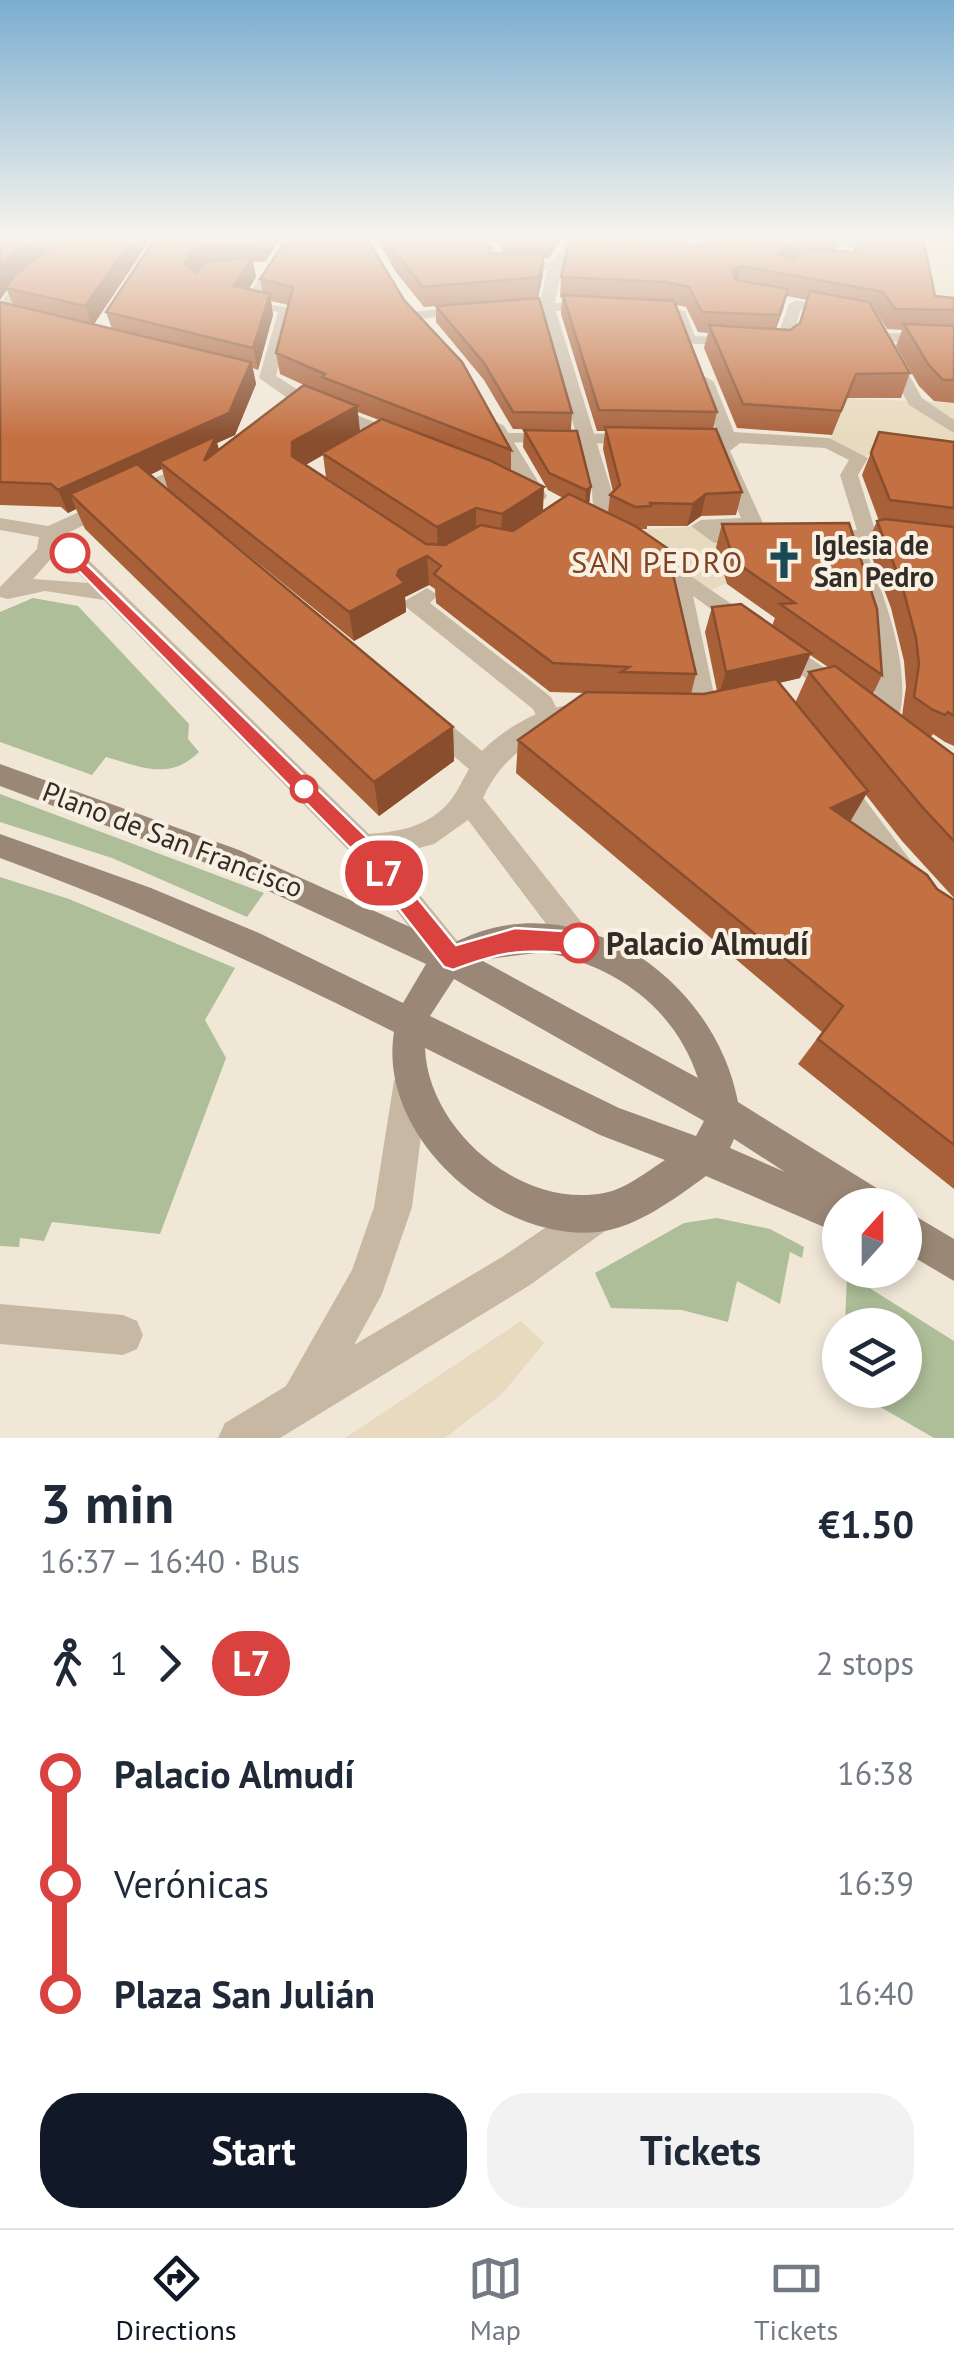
<!DOCTYPE html>
<html lang="en">
<head>
<meta charset="utf-8">
<style>
	:root { --surface:#fff; --page:#f2f2f3; --text:#1f2937; --muted:#747a83; --line:#e0e1e3; --accent:#111827 }
	body { margin:0; font-family:"PT Sans",sans-serif; background:var(--page); color:var(--text); height:100vh; display:flex; flex-direction:column; font-size:38px; white-space:nowrap }
	* { box-sizing:border-box; margin:0 }
	p { font-size:32px; color:var(--muted) }
	.icon { flex:none; width:55px; height:55px; fill:none; stroke:currentColor; stroke-width:2; stroke-linecap:round; stroke-linejoin:round }
	.map { position:relative; height:1438px; overflow:hidden }
	.sheet { display:flex; flex-direction:column; background:var(--surface); flex:1 }
	.sheet>* { flex:none }
	.badge { padding:0 20px; border-radius:32px; font-size:35px; line-height:65px }
	.needle { width:65px; rotate:21deg }
	.tools { position:absolute; left:822px; top:1188px; display:grid; gap:20px }
	.tools a { display:grid; place-items:center; width:100px; height:100px; border-radius:50%; background:var(--surface); box-shadow:0 5px 15px #0003; font-size:50px }
	.map>.badge { position:absolute; translate:-50% -50%; box-shadow:0 0 0 5px #fff }
	.legs { display:flex; align-items:center; gap:15px; height:110px; padding:0 40px; font-size:32px }
	.legs p { margin-inline-start:auto }
	.headline { display:flex; align-items:center; justify-content:space-between; height:170px; padding:0 40px }
	h1 { font-size:55px; font-weight:700; line-height:75px }
	.action { display:flex; gap:20px; margin-top:auto; padding:20px 40px }
	.action a { flex:1; height:115px; border-radius:40px; background:var(--accent); color:#fff; font-size:40px; font-weight:700; line-height:115px; text-align:center }
	.action a+a { background:var(--page); color:var(--text) }
	ul { padding:0 40px; list-style:none }
	li { display:flex; align-items:center; gap:35px; height:110px; font-size:38px }
	li i { display:grid; place-items:center; width:15px; height:100%; margin:0 12px; background:currentColor }
	li i::after { content:''; width:25px; height:25px; margin:-12px; border:8px solid; border-radius:50%; background:var(--surface) }
	li p { margin-inline-start:auto }
	li:first-child i { background:linear-gradient(#0000 50%,currentColor 0) }
	li:last-child i { background:linear-gradient(currentColor 50%,#0000 0) }
	.tab-bar { display:flex; justify-content:space-around; align-items:center; height:140px; border-top:2px solid var(--line); background:var(--surface); font-size:28px; color:var(--muted) }
	.tab-bar a { display:grid; justify-items:center; gap:5px }
	.tab-bar .current { color:var(--accent) }
	.map>svg:first-child { display:block }
</style>
</head>
<body>
<div class="map">
<svg width="954" height="1438" viewBox="0 0 954 1438">
	<rect width="100%" height="100%" fill="#f0e7d7"/>
	<path fill="#adbe98" d="M33,598l45,8 111,118 -1,15 11,13c-29,29 -58,15 -93,5l-14,18 -92,-33v-130z
		M0,794l264,99 -17,24 -135,-59 -112,-36z
		M0,877l69,22 166,69 -30,52 21,38 -66,176 -108,-12 -8,19 -24,-3 -1,9 -19,-1z
		M717,1218l53,11 34,18 -2,11 -12,-6 -10,52 -43,-23 -9,41 -46,-12 -71,-2 -16,-35 89,-50z
		M847,1274l107,67v97h-20l-83,-48h54v-65h-60z"/>
	<path fill="#e8dabe" d="M912,237h42v82l-27,-2z
		M845,398l109,5v63l-78,-13 -17,5 -30,-15z
		M701,526l13,11 13,46 -22,10 -73,-63z
		M521,1321l23,22 -42,51 -57,44h-100z"/>
	<g fill="none" stroke-linecap="round" stroke-linejoin="round">
		<path fill="#c7b8a4" fill-rule="evenodd" d="M485,245h10l8,18 52,-1 7,4 -7,4h-62z
			M881,333l73,1v10l-78,-3v-6z
			M706,377l8,5 20,50 95,6 39,20 -10,17 19,61 -15,6c20,46 57,140 32,188h-18l-4,-7c9,-64 -6,-121 -30,-181l-128,1 -23,-17 10,-6 40,-2 -30,-68 2,-4 -10,-5 15,-5 -20,-54zM740,443l85,5 24,12 -9,15 17,55 -132,1 28,-2 10,-6 -33,-72z
			M502,433l135,1 9,5 -9,5 -141,-2v-8z
			M677,565l11,7 27,127 -3,6h-18l-3,-6 -25,-127z
			M427,588l11,7 -8,8 121,94 11,22 -3,7h-18l-8,-17 -127,-102 -3,-5z
			M430,713l9,2 54,45 4,7 -4,7 -9,3 -9,-3 -54,-45 -4,-7 4,-7z
			M836,770l9,3 69,92 4,9 -4,9 -10,4 -10,-4 -67,-94 -4,-8 4,-8z
			M0,1304l123,11 14,6 6,14 -6,14 -14,6 -123,-11z"/>
		<path fill="#c7b8a4" fill-rule="evenodd" d="M76,237h14l-70,56 -15,23 -5,1c0,-37 49,-59 76,-80z
			M286,237h13l-41,65 35,7 -17,67 32,20 97,38v8h-12l-97,-38 -37,-26 19,-66 -36,-7z
			M565,237h12l-3,13 -12,17 -7,36h40l7,4 -7,4h-39l56,181 -2,20 -22,13 -10,-6 15,-13 -1,-14 -50,-181h-32l-7,-4 7,-4h30l8,-37 14,-17z
			M797,237h31l66,14 -7,4z
			M796,300l48,11 -7,4 -36,-6 -11,36 -8,5 -98,-7 -10,-25 -36,-9 7,-4 40,6 10,25 81,4 13,-36z
			M470,305l5,1v6l-61,8 -7,-4 7,-4z
			M884,352h12l26,46 32,22v13l-45,-28 -27,-50z
			M495,421l9,5 43,70 -3,4 -7,2 -10,-6 -41,-70z
			M195,460l9,6 -2,4 -139,65 306,299c23,-2 47,-5 66,-19 24,-16 27,-41 45,-62 20,-22 72,-55 103,-46l3,7 -3,7c-46,14 -80,33 -100,77l107,135 4,10 -4,10 -11,4 -11,-4 -100,-133 -34,24 -46,12 76,93 5,10 -5,10 -11,5 -11,-5 -89,-114 -249,-255 -59,-9 -37,8 -8,-2v-10l37,-38 2,-12 -39,-7v-12l48,8zM57,552l31,31 -55,-4z
			M644,544l204,140 3,6 -3,6h-18l-193,-141 -3,-5z"/>
		<path fill="#c7b8a4" fill-rule="evenodd" d="M411,1064l12,5 5,12 -16,126 -30,87 -28,51 148,-88 84,-57 13,-6 13,6 6,13 -6,13 -82,59 -250,153h-62l7,-15 61,-37 66,-116 22,-63 20,-126 5,-12z"/>
		<path fill="#9b8775" fill-rule="evenodd" d="M0,764l239,86 211,95c121,-67 264,30 288,157l145,90 6,13h-49v29l-134,-58c-30,22 -70,52 -108,56 -101,10 -221,-95 -204,-200 -133,-67 -255,-123 -394,-174v-24l151,54 108,45 144,70 23,-39 -207,-96 -219,-82zM544,952c72,14 130,55 154,126l-217,-118zM454,979l250,142 -8,15 -77,-28 -189,-92zM425,1048l175,87 65,25c-19,12 -39,29 -61,33 -83,16 -176,-63 -179,-145zM734,1139l51,33 -55,-24z
			M905,1210l49,29v42l-49,-29z"/>
	</g>
	<path fill="#a86039" fill-rule="evenodd" d="M0,237h152l-58,87 18,5 -6,-17 50,-75h125l-15,24 -13,1 3,15 -8,12 15,4 -3,-14 144,21 107,150v20l32,41 20,-13 -15,-8 -25,-43 1,-17 67,57 -2,17 19,9 2,-18 3,-3 -10,-43 2,-18h-8l-36,-117 1,-16 -2,-1 1,-20 19,-40h113l-5,9h8l8,-3 3,-6h135l-5,14 17,1 6,-12 -15,-3h75l-1,3 16,56 19,2v105l-20,-2 -15,-15 -23,-40 6,-16 -15,-1 -11,-17 34,61 -9,25h-54l-15,37 -95,-7 -33,-80 4,-15 -10,-1 -12,-25 -10,-2 41,107 -4,17 29,63 -6,23 -35,1 -14,10h-40v3h-7l56,145 -5,20h13l13,-3 -12,-59 7,-25 60,19 3,-8 -48,-34 -11,-37 6,-23 160,151 -9,19 29,22 4,-29 -2,-26 -13,-53 -24,-64 10,-23h2l-17,-46 17,-43 75,10v304l-9,-4 -12,-8 -2,3 23,18v143l-52,-57 -36,-46 -16,27 87,67 17,11v289l-156,-125 24,-32 -306,-259 2,-33 67,-47 -35,-1 -114,-89 -1,-14 -6,-4 -24,12 1,15 -52,29 -186,-151 -6,-21 -12,6 303,252 1,34 -75,55 -294,-287 -9,-20 -8,4 -7,-6 -61,-2v-203l13,3 -6,-15 -7,10zM787,296l20,4 -7,23 -10,7 -14,-1zM271,301l17,4 -12,48 4,21 24,11 -85,65 -2,-7 18,-8 21,-51 -3,-16 5,2 15,-55zM358,412l21,8 -19,11zM323,455l3,22 101,67 -122,-79zM810,655l18,12 -19,5 -14,31 -16,-20 21,-5z
		M376,237h186l-13,21h-6v16l-5,24 34,115 -1,17 -58,-1 -29,-49 -48,-58v-16l-12,1 -29,-36zM487,242l11,1 5,11 -12,-1z"/>
	<path fill="#884e2e" d="M36,237h33l-55,42 -14,21v-32l6,-9z
		M134,237h18l-60,90 -7,-21z
		M266,237h15l-15,24 -13,1 3,15 -17,29 -5,-20 15,-23 -49,4 -11,16 -5,-20 11,-15z
		M552,237h10l-13,21 2,-19z
		M798,237h2l-5,18 -15,8 -7,11 5,-20 7,-10z
		M544,254l-1,20 -5,24 1,-21z
		M741,266l-4,20 -5,-17z
		M788,289l-5,21 -10,26 6,-21z
		M270,294l3,21 -15,55 -5,-22z
		M251,362l5,22 -21,51 -18,8 6,21 -64,-2 3,7 -80,37 -12,-12 6,15 -8,4 -10,-23z
		M357,406l3,28 -38,19 1,2 -26,15 -5,-14v-14z
		M544,487l-1,24 -42,28 1,-25z
		M591,487l-2,17 -4,4 1,-18z
		M706,494l-5,22 -14,10 6,-22z
		M476,508v25l-38,19 -1,-25z
		M427,556l2,29 -24,12 1,15 -52,29 -5,-29 48,-37 2,-5z
		M811,653l-11,25 -82,19 8,-25z
		M453,727l1,34 -75,55 -5,-34z
		M868,791l-19,32 -18,-15z"/>
	<path fill="#c37042" stroke="#884e2e" stroke-width="2.5" d="M0,237h36l-30,22 -6,9z
		M64,237h70l-49,69 -79,-18 9,-13z
		M156,237h110l-3,4 -68,7 -11,15 11,10 12,-11 45,-5 -18,29 36,8 -17,54 -147,-36z
		M288,237h78l38,63 58,62 49,88 -189,-73 3,-3 -49,-21 17,-66 -33,-8z
		M386,237h99l6,16 53,1 -5,23 -116,10 -29,-36z
		M505,237h47l-1,2 -45,1z
		M707,237h91l-13,7 -7,10 14,5 17,-10 45,3 8,-15h20l30,6 11,-5 12,58 19,2v12l-59,-1 -12,-17 -142,-26 -9,3 3,11 53,9 -9,26 -77,-3 -13,-25 -24,-5 -104,-5 6,-28 7,-10 122,7 8,-3z
		M810,291l59,11 41,71 -54,1 -15,37 -98,-7 -34,-79 81,5 10,-7z
		M563,295l111,6 43,111 -118,-2z
		M539,298l33,115 -59,-1 -29,-49 -48,-57z
		M0,302l251,60 -22,51 -171,77 -7,-6 -51,-2z
		M904,324l50,2v54h-11l-15,-16z
		M304,385l53,21 -65,36v14l134,88 19,1 36,-20 32,6 56,-37 66,32 32,22 29,126 -75,-2 8,-5 -76,-4 -119,-89 7,-8 -14,-10 -28,14 -2,5 7,8 -55,29 -190,-150 57,-26 -12,25z
		M382,419l107,41 55,27 -42,27 -26,-6 -39,19 -115,-74z
		M605,427l111,2 26,63 -36,2 -13,10 -43,-1 1,3 -16,1 -25,-12 10,-10z
		M524,430l53,1 14,56 -5,3 -37,-17z
		M879,432l75,10v66l-64,-8 -19,-47z
		M137,464l316,263 -79,55 -304,-288z
		M885,519l69,8v189l-6,-4 -3,3 -12,-5 -19,-13 5,-33 -3,-26 -14,-53 -25,-64z
		M849,523l28,86 5,66 -102,-71 15,-1 -61,-42 -12,-37z
		M741,604l70,49 -85,19 -14,-65z
		M835,666l119,89v86l-30,-32 -115,-137z
		M776,679l92,112 -37,17 96,67 10,14 17,11v245l-136,-106 25,-33 -325,-266 68,-48 118,2z"/>
	<linearGradient id="sky" x2="0" y2="1"><stop stop-color="#7baed0"/><stop offset="0.54" stop-color="#f8f4ed"/><stop offset="1" stop-color="#f8f4ed" stop-opacity="0"/></linearGradient>
	<rect width="954" height="439" fill="url(#sky)"/>
	<path fill="#da4240" stroke="#fff" stroke-width="2.5" d="M70,548l300,292 86,105 59,-17 64,4 9,3 3,8 -3,8 -9,3c-58,-4 -71,-5 -126,16l-9,-3 -89,-114 -290,-296 -3,-4z"/>
	<defs>
		<g id="church-bare" transform="scale(3)"><path d="M-1.2-6h2.4v3.5h3.3v2.4h-3.3V6h-2.4V-.1h-3.3v-2.4h3.3Z" fill="#1c4953" stroke="#f8f1e3" stroke-width="2.5" paint-order="stroke"/></g>
	</defs>
	<g fill-rule="evenodd">
		<use href="#church-bare" x="784" y="560"/>
	</g>
	<g fill="#fff" stroke="#da4240" stroke-width="5">
		<circle cx="70" cy="553" r="18"/>
		<circle cx="304" cy="789" r="12"/>
		<circle cx="579" cy="943" r="18"/>
	</g>
	<g text-anchor="middle" dominant-baseline="central" stroke-width="8" stroke-linejoin="round" paint-order="stroke">
		<g font-size="28" font-weight="bold" fill="#332b25" stroke="#f8f1e3" text-anchor="start">
			<text x="814" y="544">Iglesia de<tspan x="814" dy="32">San Pedro</tspan></text>
		</g>
		<g font-size="28" fill="#332b25" stroke="#f8f1e3">
			<text transform="translate(173 839) rotate(21)">Plano de San Francisco</text>
		</g>
		<g font-size="30" letter-spacing="2.5" fill="#804220" stroke="#f8f1e3">
			<text x="658" y="561">SAN PEDRO</text>
		</g>
		<g font-size="32" font-weight="bold" fill="#332b25" stroke="#f8f1e3" text-anchor="start">
			<text x="606" y="943">Palacio Almudí</text>
		</g>
	</g>
</svg>
<div class="tools">
<a><svg class="needle" viewBox="-14 -14 28 28"><path d="M0-13l5 13h-10z" fill="#e53935"/><path d="M0 13l5-13h-10z" fill="#747a83"/></svg></a>
<a><svg class="icon" aria-label="layers" viewBox="0 0 24 24"><path d="M12 4l9 5-9 5-9-5zM3 14l9 5 9-5"/></svg></a>
</div>
<b class="badge" style="left:384px;top:873px;background:#da4240;color:#fff">L7</b>
</div>
<section class="sheet">
<div class="headline"><div><h1>3 min</h1><p>16:37 – 16:40 · Bus</p></div><b>€1.50</b></div>
<div class="legs"><svg class="icon" aria-label="walk" viewBox="0 0 24 24"><circle cx="13" cy="4" r="2"/><path d="M13 8l-2 6 4 7M11 14l-3 7M7 12l3-4h3l4 4"/></svg>1<svg class="icon" aria-label="forward" viewBox="0 0 24 24"><path d="M9 5l7 7-7 7"/></svg><b class="badge" style="background:#da4240;color:#fff">L7</b><p>2 stops</p></div>
<ul>
<li><i style="color:#da4240"></i><b>Palacio Almudí</b><p>16:38</p></li>
<li><i style="color:#da4240"></i><span>Verónicas</span><p>16:39</p></li>
<li><i style="color:#da4240"></i><b>Plaza San Julián</b><p>16:40</p></li>
</ul>
<div class="action"><a>Start</a><a>Tickets</a></div>
</section>
<nav class="tab-bar">
<a class="current"><svg class="icon" aria-label="directions" viewBox="0 0 24 24"><path d="M12 3l9 9-9 9-9-9zM9 14v-3h6M13 9l2 2-2 2"/></svg>Directions</a>
<a><svg class="icon" aria-label="map" viewBox="0 0 24 24"><path d="M3 6l6-2 6 2 6-2v14l-6 2-6-2-6 2zM9 4v14M15 6v14"/></svg>Map</a>
<a><svg class="icon" aria-label="tickets" viewBox="0 0 24 24"><path d="M3 7h18v10H3zM15 7v10"/></svg>Tickets</a>
</nav>
</body>
</html>
